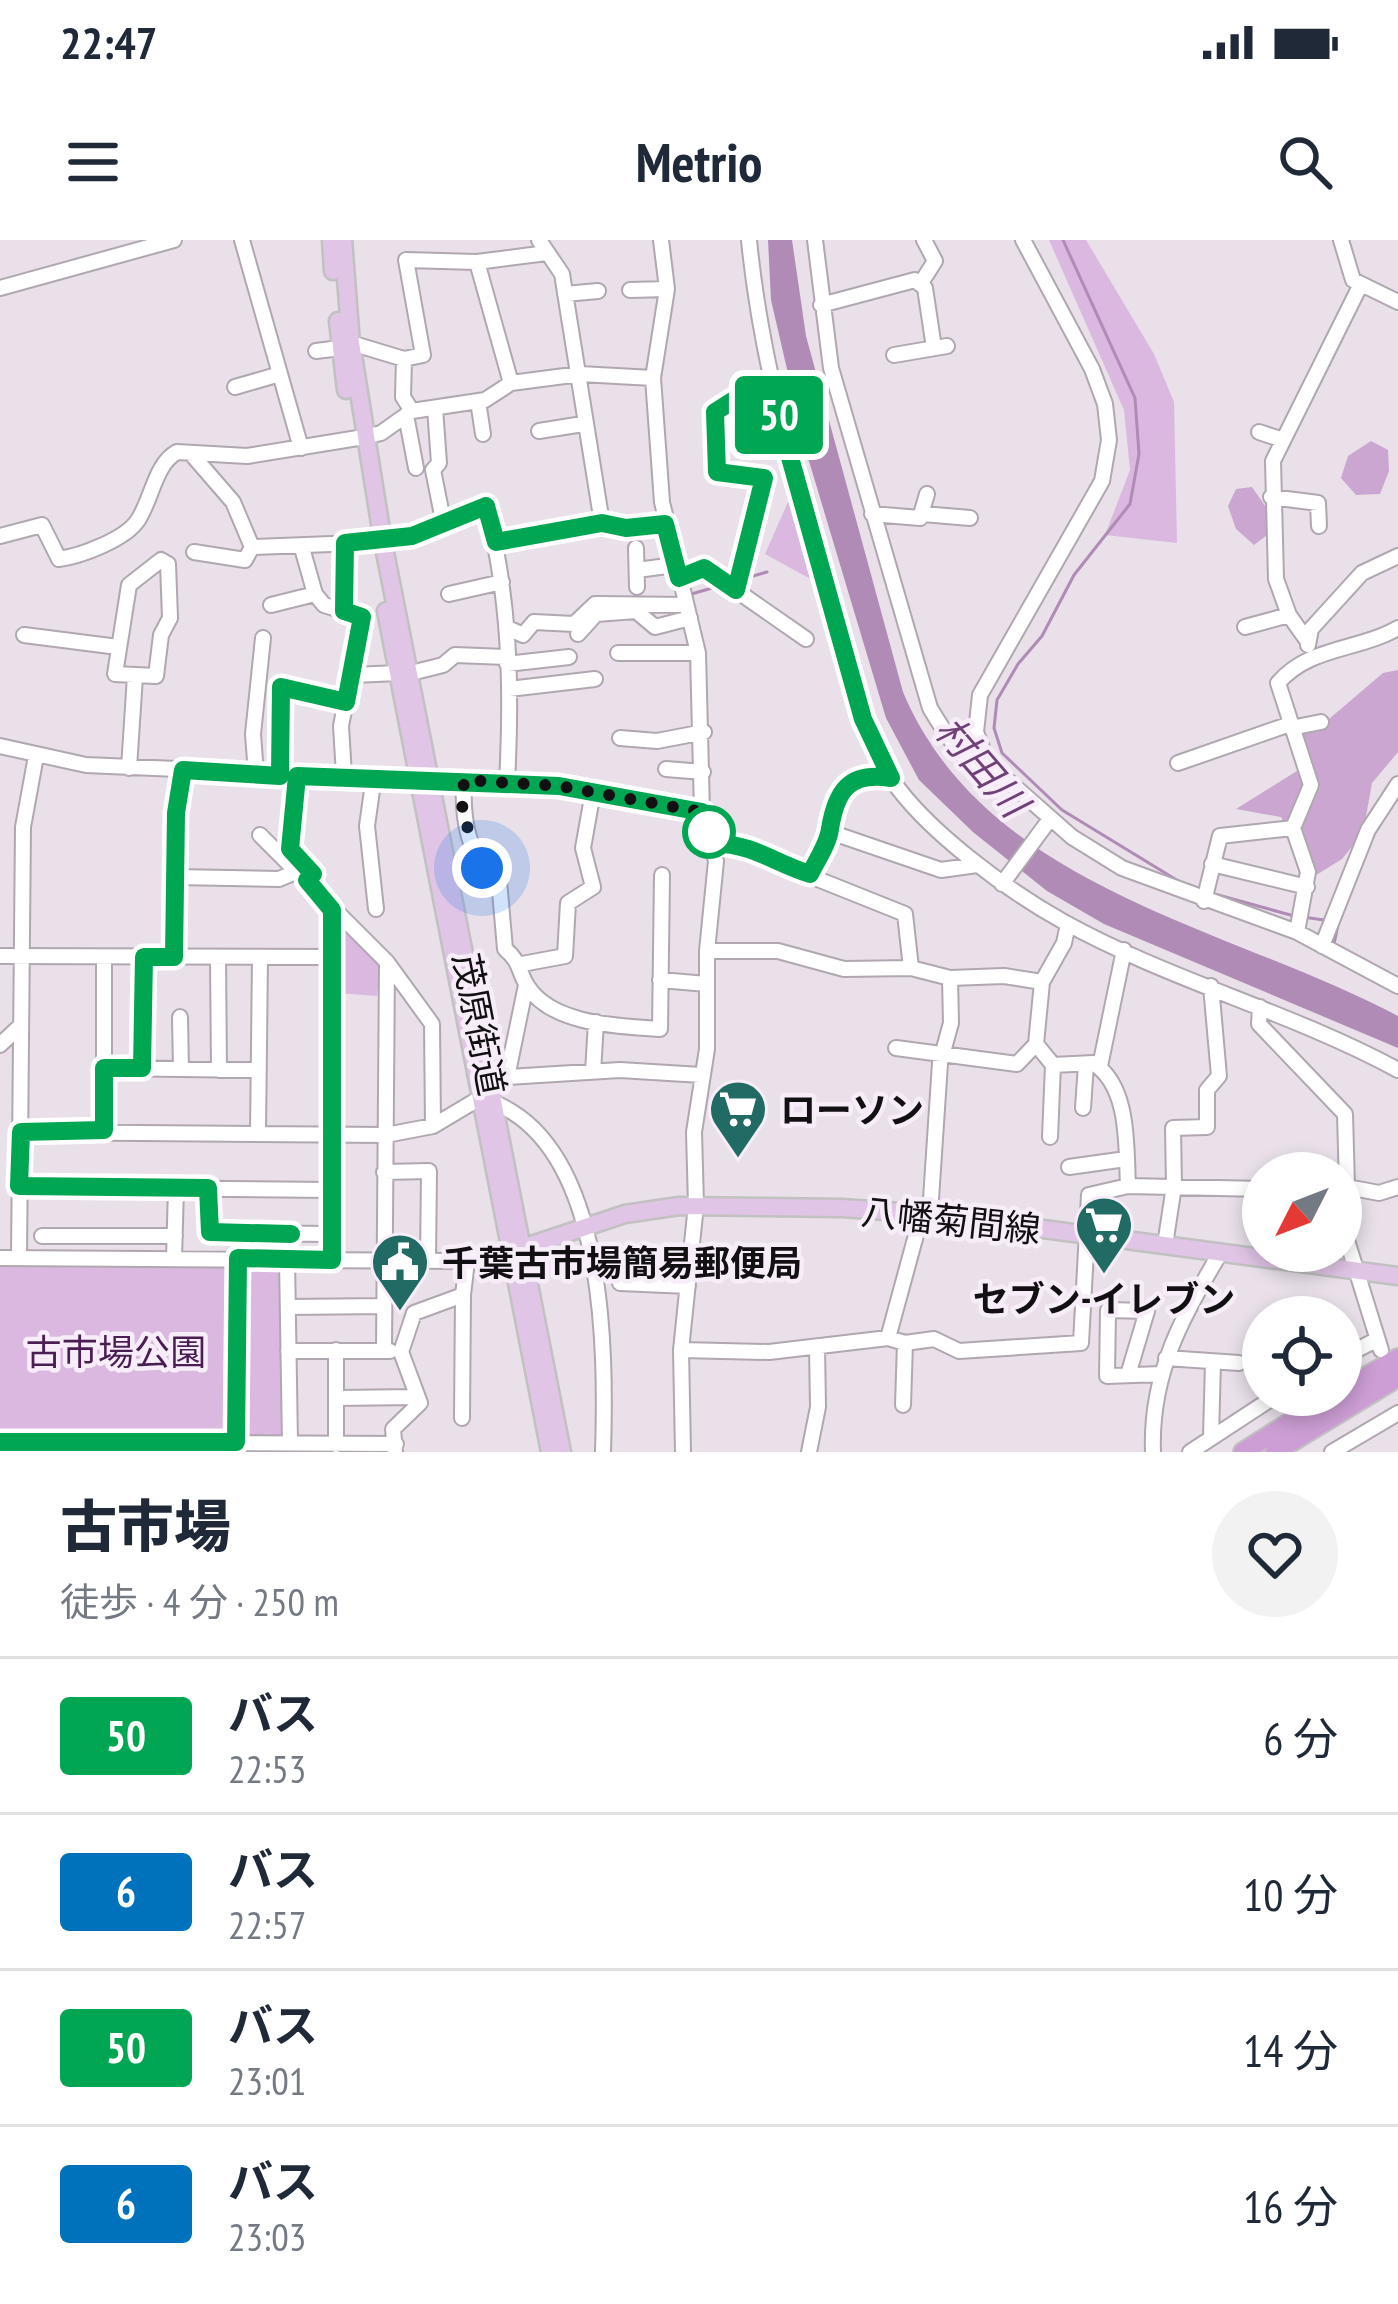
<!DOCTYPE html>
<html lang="ja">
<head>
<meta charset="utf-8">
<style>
	:root { --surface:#fff; --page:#f2f2f3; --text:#1f2937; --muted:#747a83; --line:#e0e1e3 }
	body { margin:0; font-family:"PT Sans Narrow","Noto Sans JP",sans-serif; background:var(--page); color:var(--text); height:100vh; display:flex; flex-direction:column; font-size:45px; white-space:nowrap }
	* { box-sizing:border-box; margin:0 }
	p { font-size:39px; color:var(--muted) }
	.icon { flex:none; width:66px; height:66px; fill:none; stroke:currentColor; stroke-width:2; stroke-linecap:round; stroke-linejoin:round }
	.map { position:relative; height:1212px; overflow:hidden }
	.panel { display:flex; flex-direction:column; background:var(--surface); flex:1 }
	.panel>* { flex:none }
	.badge { padding:0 24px; border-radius:9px; font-size:42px; line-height:78px }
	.needle { width:78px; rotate:228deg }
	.tools { position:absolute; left:1242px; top:912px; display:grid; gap:24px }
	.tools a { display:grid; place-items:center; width:120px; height:120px; border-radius:50%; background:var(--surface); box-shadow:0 6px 18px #0003; font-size:60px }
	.you { position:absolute; width:60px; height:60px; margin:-30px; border:9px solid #fff; border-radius:50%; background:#1a73e8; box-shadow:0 0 0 18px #1a73e833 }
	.map>.badge { position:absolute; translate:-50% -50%; box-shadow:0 0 0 6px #fff }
	.round { display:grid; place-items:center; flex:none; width:126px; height:126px; border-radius:63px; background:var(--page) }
	.summary { display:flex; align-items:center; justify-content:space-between; height:204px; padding:0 60px }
	h1 { font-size:57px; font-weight:800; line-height:90px }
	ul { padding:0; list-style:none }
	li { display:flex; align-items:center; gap:36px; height:156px; padding:0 60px; border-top:3px solid var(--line) }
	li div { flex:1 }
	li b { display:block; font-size:45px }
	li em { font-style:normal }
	li .badge { min-width:132px; font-weight:700; text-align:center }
	.status { display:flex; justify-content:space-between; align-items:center; height:84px; padding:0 60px; background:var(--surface); direction:ltr }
	.status svg { height:33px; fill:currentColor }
	header { display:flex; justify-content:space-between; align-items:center; height:156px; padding:0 60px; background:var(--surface); font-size:54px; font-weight:800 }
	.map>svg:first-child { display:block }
</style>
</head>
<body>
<div class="status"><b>22:47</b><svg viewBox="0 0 49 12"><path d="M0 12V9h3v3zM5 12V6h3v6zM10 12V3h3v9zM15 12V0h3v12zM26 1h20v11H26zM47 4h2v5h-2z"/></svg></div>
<header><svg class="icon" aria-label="menu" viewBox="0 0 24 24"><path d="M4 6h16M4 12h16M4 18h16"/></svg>Metrio<svg class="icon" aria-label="search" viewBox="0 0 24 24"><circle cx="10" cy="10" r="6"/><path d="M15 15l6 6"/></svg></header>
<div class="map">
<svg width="1398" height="1212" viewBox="0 0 1398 1212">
	<rect width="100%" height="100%" fill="#e9e0ea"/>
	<path fill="#dab8e0" d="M1049,0h37l68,114 20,48 3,141 -72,-8 25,-65 -6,-60z
		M797,242l30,106 -62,-34z
		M341,684l40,40 -4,32 -40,-3z
		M240,1024h45l1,172 -45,1z
		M0,1026h234l-2,170h-232z"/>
	<path fill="#caa6d1" d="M1371,201l17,9 1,21 -9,23 -24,1 -15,-17 7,-22z
		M1252,247l27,39 -25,19 -18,-16 -8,-23 8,-17z
		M1398,430v82l-26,31 -9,50 -21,26 -29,18 -32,-60 -45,-8 61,-38v-47l32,-5 54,-46z"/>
	<path fill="#af8bb5" d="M768,0h24l14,96 97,356c83,197 326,234 495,324v32l-294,-124 -57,-33 -74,-59 -54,-52 -33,-62 -80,-267 -35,-151z"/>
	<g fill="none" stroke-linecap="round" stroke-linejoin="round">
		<path stroke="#af8bb5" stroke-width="3" d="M1063,0l72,158 4,56 -9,50 -56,71 -32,61 -24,28 -21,36 -3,28 8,25 60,57 118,72
			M746,338l21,-6
			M688,355l31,-9
			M1211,653l83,23
			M1303,677l21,3
			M1334,704l4,-19"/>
		<g stroke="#b0a7b1" stroke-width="18">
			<path id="minor" d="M242,0l59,208
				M539,0l23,34 40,249
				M661,0l6,49 -14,89 9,124 36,151 4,159 14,49 -9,90v98l-13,83 2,73 -15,145 2,102
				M749,0c13,134 53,262 91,391 14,49 22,103 50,146 35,53 118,114 174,145 107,59 227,90 334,148
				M815,0l16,128 99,340c18,30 37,62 73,71
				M1023,0l69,129 13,35 4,36 -7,41 -122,214 -4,37 12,31 84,74 50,31 175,64 101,54
				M1341,0l12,40 45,22
				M477,22l34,121
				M921,43l14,-22 -11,-21
				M0,48l174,-48
				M630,50l37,-1
				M565,54l33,-3
				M821,65l94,-25 10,8 9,60
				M351,103l53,16 19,-4 -17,-95 71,2 70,-9
				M316,111l24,-3
				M894,115l53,-9
				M404,119l-1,38 9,14
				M235,147l45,-13
				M478,161l5,33
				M435,168l4,55 -6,7 10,50 43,-14c24,90 26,183 21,276
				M406,175l10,53
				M539,191l44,-7
				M1259,192l24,8
				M194,217l39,45 19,45 131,-5 29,-6 31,-16
				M1271,257l47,6 1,23
				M872,274l48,4 7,-24
				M923,274l47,4
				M0,296l42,-11 17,34c22,-3 67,-20 79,-39 14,-21 17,-56 39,-68l70,4 117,-19 17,-4 31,-22 73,-11 26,-17 69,-9 73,4
				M496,302l106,-19 24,5 39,-4
				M302,308l13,46 9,11 38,12 -21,109 3,49
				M636,308l1,39
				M194,312l51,8 7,-13
				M161,320l7,4 2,54 -9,17 -5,41 -41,-2 14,-89z
				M637,330l38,-5
				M679,338l25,-10 102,71
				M736,350l28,-112 -47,-6 -3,-54 16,-18h44
				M449,354l53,-12
				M271,365l44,-11
				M344,371l1,-68
				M1245,387l44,-12
				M508,388l15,7 11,-13 40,2 21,-20 91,1
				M578,394l18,-20 40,-3 19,16 35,-9
				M24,395l94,12
				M1306,399l-17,-24 -13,-36 -3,-118 87,-175
				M1308,405l3,-16 51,-56 36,-17
				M618,413h80
				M507,424l62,-7
				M411,433l32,-8 12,-10 51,2
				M353,435l45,-2
				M509,449l86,-10
				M1291,488l30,-6
				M620,498l37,3 47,-9
				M0,506l86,19 473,21 143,26
				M1178,523l112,-39
				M129,528l6,-92
				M666,529l37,3
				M256,534l-3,-40 10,-96
				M280,535l1,-88 65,15
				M297,536l-8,73 21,21
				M374,536l-7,50 9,83
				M464,540c-2,38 3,78 35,100l6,69c16,13 13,23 23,38 25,38 91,39 132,42l2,-154
				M830,592l111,38 36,-5
				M260,595l127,127 45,62 1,102
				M714,603l47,6 19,15 125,50 6,54
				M1212,624l95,23
				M810,634l20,-42 11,-44 28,-14 22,4
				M175,637l104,2 19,-8
				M1002,644l48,-65
				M1204,661l16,-65 73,-8
				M332,670v350
				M1297,692l11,-60 -15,-44 18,-43 -33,-102c32,-37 80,-32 120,-55
				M1322,706l46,-116 30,-46
				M707,711h71l66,18 67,-1 39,10 54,-2 38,6 -6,62 17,21 40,-2c37,23 33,84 35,123
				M0,716l332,1
				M104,717v173
				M174,717l2,-144 7,-43
				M218,717l1,113
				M522,724l43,-8 3,-53 25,-16 -10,-39 10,-56
				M660,740l47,4
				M1042,742l22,-39 4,-19
				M1260,767l-1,17 86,90 2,73 -6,10
				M180,777l1,52
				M0,805l19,-18
				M896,808l121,16 19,-20
				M1100,826l24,-116
				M104,828l155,2
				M142,828l2,-111
				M593,832l3,-50
				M507,837l113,-7 81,5
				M501,843l6,-6 19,-92
				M495,863c112,47 111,249 108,349
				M1083,868l3,-44
				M21,892l365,3 47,-9 47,-28
				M258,893l2,-176
				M1050,897l3,-72
				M1069,927l57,-8
				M384,932l45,-1 -1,89
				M19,947l313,3
				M1347,947l32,6 19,-6
				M209,948l1,45 122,1
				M930,974l10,-151 11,-40 -1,-45
				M1341,981l40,129
				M42,996h133
				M1165,1005l9,-59 -1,-58 34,-1v-37l12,-14 -8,-90
				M19,1017l4,-430 13,-71
				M0,1018l467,3 42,-9
				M174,1018l2,-70
				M287,1019l3,184
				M620,1043l68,3
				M288,1067l96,-1
				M888,1098l34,-125
				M336,1110v95
				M384,1110l3,-388
				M681,1110l88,2 119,-14 17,5 29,-4 25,12 122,-8 8,-148 39,-9 135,3
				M288,1111h102
				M1166,1118l73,5
				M1341,1118l35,-18
				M1128,1135l19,-64 -39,-1 -1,66 54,-2
				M336,1158l80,-1
				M903,1165l2,-62
				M462,1178l1,-123
				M1211,1197l2,-75
				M0,1202l396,2
				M236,1212l2,-193
				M395,1212l-2,-23 27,-26 -19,-51 13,-39 49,-18 4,-34
				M809,1212l9,-45 -1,-60
				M1153,1212c-3,-77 29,-136 68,-200
				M1190,1212l87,-57
				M1332,1212l66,-39"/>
		</g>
		<g stroke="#c2c1c2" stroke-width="21">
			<path id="major" d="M331,0l2,31
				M343,0l8,103 32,199 179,910
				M338,81l8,69
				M386,371l164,841
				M516,1010l109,-36 54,-8 163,2 88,6 468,62"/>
		</g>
		<g stroke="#c2c1c2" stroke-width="22">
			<path id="highway" d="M1341,1151l57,-33
				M1243,1212l90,-57
				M1275,1212l123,-75"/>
		</g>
		<use href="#minor" stroke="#fff" stroke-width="14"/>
		<use href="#major" stroke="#e1c5e6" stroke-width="16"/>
		<use href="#highway" stroke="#cd9ed5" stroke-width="18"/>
	</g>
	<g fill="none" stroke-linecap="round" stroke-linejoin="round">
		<g stroke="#fff" stroke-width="27">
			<path id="line" d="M0,1202h236l2,-184 94,2v-350l-25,-30 6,-6 -23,-25 7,-73 262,10 143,26 12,31c42,2 58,19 96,31 7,-14 18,-30 20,-45 6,-38 19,-58 61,-51l-28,-59 -89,-319 -37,-2 -22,14 2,60 47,6 -28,112 -32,-22 -25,10 -14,-54 -39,4 -24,-5 -106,19 -10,-36 -74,30 -67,7 -1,68 18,6 -16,85 -65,-15 -1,89 -97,-6 -7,43 -2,144h-30l-2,111h-38v62l-83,2 -2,54 189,2 2,44 81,2"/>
		</g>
		<use href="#line" stroke="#00a651" stroke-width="18"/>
		<path stroke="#131014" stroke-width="12" stroke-dasharray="0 21.6" d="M482,628l-20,-56 2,-32 95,6 143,26 7,20"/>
	</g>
	<defs>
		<g id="supermarket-pin" transform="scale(3)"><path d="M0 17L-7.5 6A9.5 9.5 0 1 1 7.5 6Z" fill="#226b64" stroke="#f6edf8"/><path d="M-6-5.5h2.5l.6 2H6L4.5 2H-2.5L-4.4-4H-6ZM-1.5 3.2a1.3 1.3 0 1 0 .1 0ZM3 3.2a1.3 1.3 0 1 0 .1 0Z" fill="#fff"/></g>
		<g id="civic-pin" transform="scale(3)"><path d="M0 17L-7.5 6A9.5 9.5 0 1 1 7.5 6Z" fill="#226b64" stroke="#f6edf8"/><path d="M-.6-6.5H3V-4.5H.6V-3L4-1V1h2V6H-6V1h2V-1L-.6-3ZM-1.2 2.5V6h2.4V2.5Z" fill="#fff"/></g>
	</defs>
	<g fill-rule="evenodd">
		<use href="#supermarket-pin" x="738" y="869"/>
		<use href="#supermarket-pin" x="1104" y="985"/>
		<use href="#civic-pin" x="400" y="1022"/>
	</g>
	<circle fill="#fff" stroke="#00a651" stroke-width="6" cx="709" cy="592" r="24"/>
	<g text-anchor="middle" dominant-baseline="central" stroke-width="9" stroke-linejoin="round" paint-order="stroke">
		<g font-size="36" fill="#131014" stroke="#f6edf8">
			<text transform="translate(480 784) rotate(79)">茂原街道</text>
			<text transform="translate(951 980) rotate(6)">八幡菊間線</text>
		</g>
		<g font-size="36" font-weight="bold" fill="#131014" stroke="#f6edf8" text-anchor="start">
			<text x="780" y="869">ローソン</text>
			<text x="442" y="1022">千葉古市場簡易郵便局</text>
			<text x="1104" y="1058" text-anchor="middle">セブン-イレブン</text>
		</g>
		<g font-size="36" fill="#4b1e53" stroke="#f6edf8">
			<text x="116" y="1111">古市場公園</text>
		</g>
		<g font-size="39" font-style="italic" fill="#704178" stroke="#f6edf8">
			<text transform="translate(982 526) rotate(49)">村田川</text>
		</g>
	</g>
</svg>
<div class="tools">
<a><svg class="needle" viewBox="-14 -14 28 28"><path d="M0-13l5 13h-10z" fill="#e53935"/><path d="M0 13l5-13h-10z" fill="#747a83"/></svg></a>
<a><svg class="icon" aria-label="locate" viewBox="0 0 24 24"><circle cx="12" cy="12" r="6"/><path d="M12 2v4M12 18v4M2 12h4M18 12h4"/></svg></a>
</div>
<div class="you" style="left:482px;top:628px"></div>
<b class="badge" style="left:779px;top:175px;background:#00a651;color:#fff">50</b>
</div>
<section class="panel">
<div class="summary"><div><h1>古市場</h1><p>徒歩 · 4 分 · 250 m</p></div><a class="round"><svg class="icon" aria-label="heart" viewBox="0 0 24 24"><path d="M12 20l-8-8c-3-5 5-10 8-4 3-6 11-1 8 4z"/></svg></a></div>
<ul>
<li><span class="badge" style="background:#00a651;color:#fff">50</span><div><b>バス</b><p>22:53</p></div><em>6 分</em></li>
<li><span class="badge" style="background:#0072bc;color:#fff">6</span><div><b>バス</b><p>22:57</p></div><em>10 分</em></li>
<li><span class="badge" style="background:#00a651;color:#fff">50</span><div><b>バス</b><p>23:01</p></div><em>14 分</em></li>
<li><span class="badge" style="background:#0072bc;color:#fff">6</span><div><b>バス</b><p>23:03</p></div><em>16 分</em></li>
</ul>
</section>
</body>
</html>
